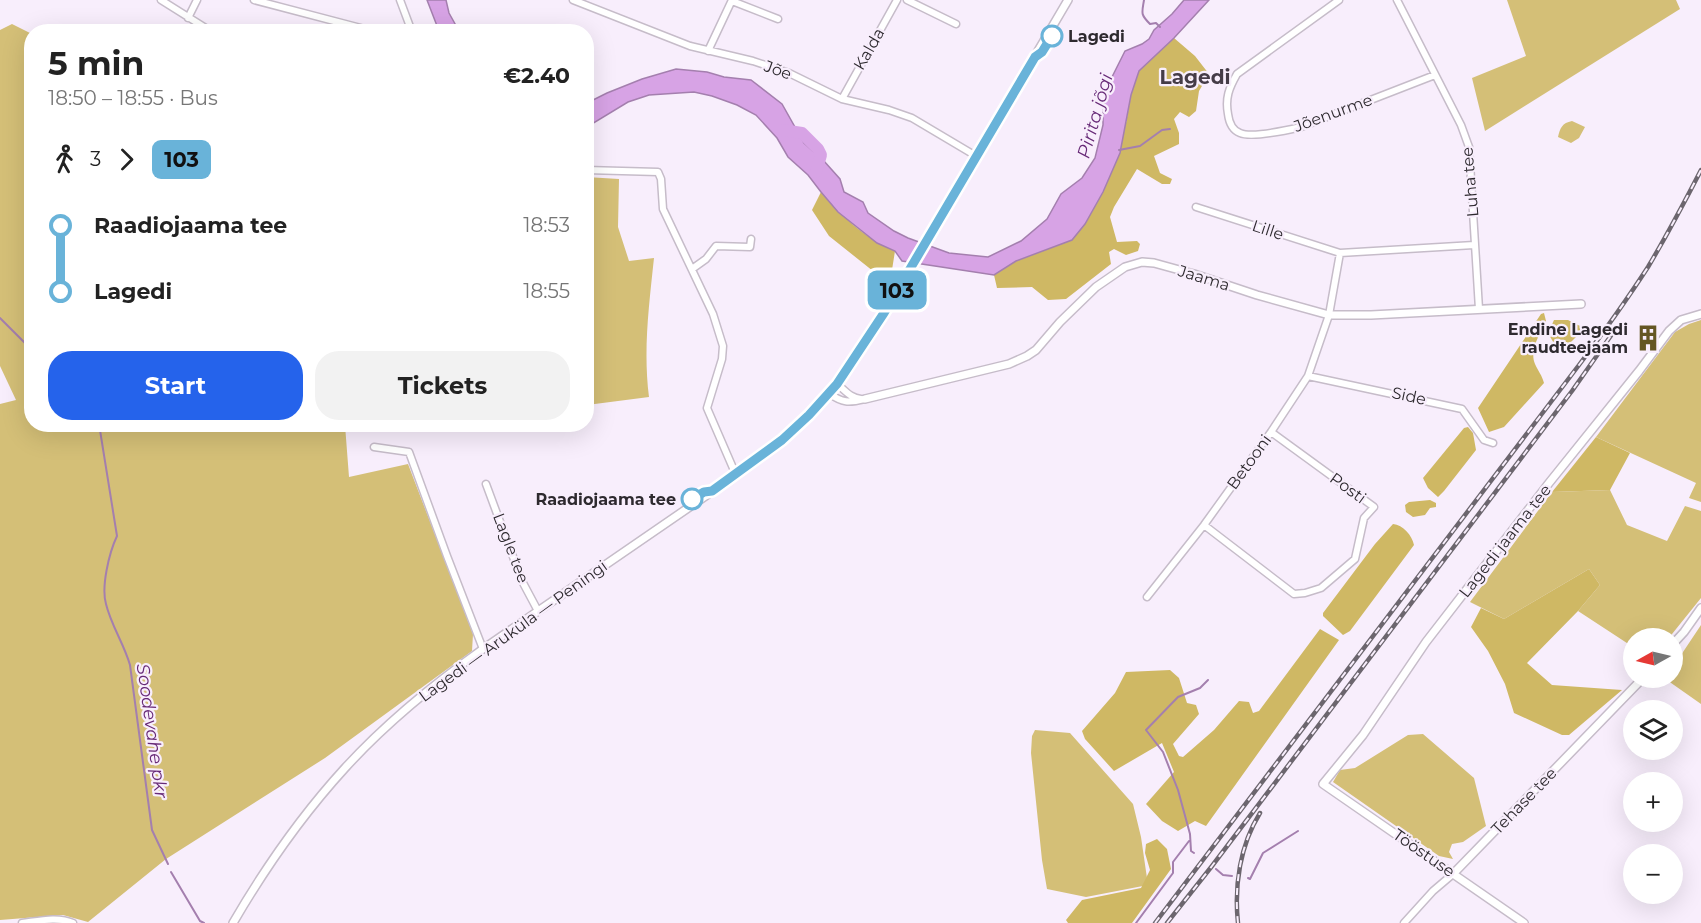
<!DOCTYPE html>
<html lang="en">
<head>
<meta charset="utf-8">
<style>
	:root { --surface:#fff; --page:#f2f2f2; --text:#222; --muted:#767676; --accent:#2563eb }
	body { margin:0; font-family:Montserrat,sans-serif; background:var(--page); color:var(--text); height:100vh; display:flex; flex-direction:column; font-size:22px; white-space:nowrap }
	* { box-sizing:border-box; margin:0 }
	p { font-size:20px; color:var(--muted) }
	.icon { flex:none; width:33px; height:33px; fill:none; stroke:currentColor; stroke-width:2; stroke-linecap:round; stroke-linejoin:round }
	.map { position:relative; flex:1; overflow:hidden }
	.drawer { position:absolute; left:24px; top:24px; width:570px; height:408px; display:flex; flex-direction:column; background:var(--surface); border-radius:24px; box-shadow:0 6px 24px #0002 }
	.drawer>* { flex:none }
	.badge { padding:0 12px; border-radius:9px; font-size:21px; line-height:39px }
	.needle { width:39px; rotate:262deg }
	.fabs { position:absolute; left:1623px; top:628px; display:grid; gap:12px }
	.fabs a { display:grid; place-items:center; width:60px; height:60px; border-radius:50%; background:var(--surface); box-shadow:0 6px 24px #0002; font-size:30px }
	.map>.badge { position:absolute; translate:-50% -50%; box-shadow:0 0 0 3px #fff }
	.legs { display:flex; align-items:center; gap:9px; height:66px; padding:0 24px; font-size:20px }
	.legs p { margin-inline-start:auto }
	.overview { display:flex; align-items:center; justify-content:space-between; height:102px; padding:0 24px }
	h1 { font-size:33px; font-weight:700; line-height:45px }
	.cta { display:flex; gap:12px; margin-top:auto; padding:12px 24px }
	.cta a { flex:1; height:69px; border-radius:24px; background:var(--accent); color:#fff; font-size:24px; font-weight:700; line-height:69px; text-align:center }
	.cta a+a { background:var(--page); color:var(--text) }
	ul { padding:0 24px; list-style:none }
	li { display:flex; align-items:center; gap:21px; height:66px; font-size:22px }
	li i { display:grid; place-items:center; width:9px; height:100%; margin:0 8px; background:currentColor }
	li i::after { content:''; width:15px; height:15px; margin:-8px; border:4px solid; border-radius:50%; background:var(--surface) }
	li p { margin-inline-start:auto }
	li:first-child i { background:linear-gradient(#0000 50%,currentColor 0) }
	li:last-child i { background:linear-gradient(currentColor 50%,#0000 0) }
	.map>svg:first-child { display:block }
</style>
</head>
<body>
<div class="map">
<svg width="1701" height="923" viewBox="0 0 1701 923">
	<rect width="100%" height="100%" fill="#f8eefc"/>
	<path fill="#d4bf77" d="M1507,0h169l4,9 -195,122 -13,-53 54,-22z
		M12,24l20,10v390l313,1 4,52 59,-13 65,170 -1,17 -147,107 -159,101 -78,63 -25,-7 -63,5v-516l16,-4 -16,-34v-336z
		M1572,121l13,6 -6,11 -8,5 -13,-6c2,-9 4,-14 14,-16z
		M586,177l33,2 -1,48 11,34 25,-3c-5,47 -11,93 -5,139l-62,8z
		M1701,320v182l-12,-4 7,-15 -100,-46 79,-105 14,-8z
		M1610,490l17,35 40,16 18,-35 16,5v87l-33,41h-34l-1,8 -55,-36 22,-26 -11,-16 -85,50 -34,-17 82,-110z
		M1701,625v79l-37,-26h8l1,-11z
		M1035,730l35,3 63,71 8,33 7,48 -62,12 -39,-8 -5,-29 -11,-107 1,-17z
		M1423,734l51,44 12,48 -23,16 -11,2 -3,8 4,7 -14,-3 -106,-74 7,-12 15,-2 53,-33z"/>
	<path fill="#cfb864" d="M1174,38l21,18 14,18 -10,17 -3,20 -7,6 -9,-5 -6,7 5,14v11l-25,12 6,17 12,6 -2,5h-8l-25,-15 -23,38 -4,10 7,25 20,-1 3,3 -2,7 -12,4 -12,-6 -5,3 2,12 -45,35 -18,1 -16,-13 -35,1 -3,-13 22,-14 56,-21 13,-16 18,-32 23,-69 5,-28 8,-24z
		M821,192c22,25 42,45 74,59l-3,19 -9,9 -54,-43 -17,-26z
		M1544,313l2,8c-6,13 -17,29 -11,43 3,7 7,11 9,19l-40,44 -15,5 -11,-24 63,-94z
		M1554,320h14l12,6v7l-16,16 -8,-2 -8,-14z
		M1468,427l5,6 3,17 -32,41 -6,6 -10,-9 -5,-10 41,-50z
		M1596,437l34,16 -20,37 -58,2z
		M1430,500l6,3v4l-6,1 -5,7 -12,2 -7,-5 -1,-7 4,-3z
		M1393,524c10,1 19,11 21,21l-64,86 -7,4 -20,-19v-3l52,-69z
		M1589,569l11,16 -22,26 -51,52 25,22 70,5 -53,45h-7l-48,-22 -9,-29 -17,-33 -17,-24 10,-19 23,11z
		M1320,629l19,11 -133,186 -11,-5 -17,10 -16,-10 -16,-17 28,-32 -12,-29 -48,28 -29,-32 -3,-8 33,-38 11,-21 44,-2 9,8 8,25 9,2 3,9 -26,30 6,12 4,1 31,-27 25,-29 10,1 4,11 6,-2z
		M1157,839l10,10 4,20 -39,54h-64l-2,-3 16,-20 59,-12 9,-18 -5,-17 1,-9z"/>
	<path fill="#d7a3e5" stroke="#a47fae" stroke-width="1.5" d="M427,0h19l3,13 10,18h-20z
		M1184,0h25l-35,38 -35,33 -8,24 -11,58 -17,39 -18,32 -13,16 -56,21 -22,14 -92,-14 -7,-10 -18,-8 -39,-31 -17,-20 -13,-17 -20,-18 -11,-19 -21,-23 -19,-10 -25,-9 -18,-4 -45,3 -21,7 -41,25v-24l20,-10 35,-14 34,-10 31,3 17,5 27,3 31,24 22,39 20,18 16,18 4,13 19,10 5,11 26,18 14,7 41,15 39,4 33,-16 26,-22 14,-25 21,-16 13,-20 8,-33v-11l3,-25 19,-38 17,-7 7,-5 5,-9 18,-16z"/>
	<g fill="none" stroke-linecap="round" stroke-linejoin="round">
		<path stroke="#a47fae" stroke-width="2" d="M1144,0c-2,13 -4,14 6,24l6,-1 4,4
			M1119,150l21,-4 22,-16 8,-1
			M0,318l32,32
			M99,424l18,112c-8,17 -16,51 -11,68 5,21 18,40 24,61l22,165 16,34
			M1194,853l-3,-2 -1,-17 -12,-44 -15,-38 -17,-22 32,-33 22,-9 8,-8
			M1216,869l7,6 9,1
			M171,872l29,49 4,2
			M1248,878l2,1 13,-26 35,-22
			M1136,923l37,-50v-11l16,-21"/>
		<path stroke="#d7a3e5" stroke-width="12" d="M782,130l20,3 16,16 3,6 -5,17"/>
		<g stroke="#c6bcc9" stroke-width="9">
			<path id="minor" d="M161,0l51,32
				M254,0l122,32
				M400,0l12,32
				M573,0l117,46 63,15 36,12 53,26 47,11 23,8 64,38
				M907,0l49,24
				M1339,0l-102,74c-8,14 -12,24 -9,40 1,8 4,16 12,19 11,5 48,-3 61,-6l134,-52
				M1397,0l64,125 8,22 10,162
				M732,1l46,18
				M188,18l9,-18
				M708,51l24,-51
				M842,99l55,-99
				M586,170l72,2 3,7 2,30 50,105 10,32 -1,13 -15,49 29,67
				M1196,207l144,46 134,-8
				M692,269l14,-10 10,-13 34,1 1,-8
				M1308,376l154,33 22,31 9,3
				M837,384c8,6 13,14 24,15
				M828,393c15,10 20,10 37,6
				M374,447l35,5 38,104 36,93
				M486,484l36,97 16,30
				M1204,525l90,69 11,-1 16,-5 34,-29 9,-41 10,-11 -103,-75
				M1147,597l57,-72 67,-93 37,-56 21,-61 11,-62
				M22,923c16,-2 36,-7 51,0
				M1404,923l29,-32 20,-17"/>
		</g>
		<g stroke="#c6bcc9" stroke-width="10">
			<path id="tertiary" d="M865,399l144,-35 18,-8 9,-6 24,-28 36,-35 29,-20 17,-5 12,1 40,11 63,21 72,20h42l210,-11
				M1672,645l12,-13 17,-24
				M1453,874l190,-196
				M233,923c32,-55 69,-108 112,-155 41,-45 89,-84 138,-119l253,-174 46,-35 27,-25 28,-31 47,-71 184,-313
				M1524,923l-201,-139 40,-49 63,-93 123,-159 90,-112 30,-40 12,-11 20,-6"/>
		</g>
		<use href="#minor" stroke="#fff" stroke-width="6"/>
		<use href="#tertiary" stroke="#fff" stroke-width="7"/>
		<g stroke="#6c666e" stroke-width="4.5">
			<path id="rail" d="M1155,923l424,-558c24,-32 47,-64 69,-98 19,-32 36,-64 53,-97
				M1167,923l45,-57 360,-475 45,-64
				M1238,923c-4,-37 2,-78 22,-110"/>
		</g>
		<use href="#rail" stroke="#f8eefc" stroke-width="2" stroke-dasharray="7" stroke-linecap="butt"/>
	</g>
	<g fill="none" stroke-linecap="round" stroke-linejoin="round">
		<g stroke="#fff" stroke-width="14">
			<path id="line-1" d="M692,499l12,-7 8,-1 70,-51 27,-25 28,-31 47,-71 151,-256 7,-5 10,-16"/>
		</g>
		<use href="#line-1" stroke="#69b3d9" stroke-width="9"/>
	</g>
	<defs>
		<g id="building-bare" transform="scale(2.07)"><path d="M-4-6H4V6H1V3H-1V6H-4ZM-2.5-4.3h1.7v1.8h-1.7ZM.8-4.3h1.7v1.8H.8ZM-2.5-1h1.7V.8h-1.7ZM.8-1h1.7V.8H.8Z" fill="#645623" stroke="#f8eefc" stroke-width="2.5" paint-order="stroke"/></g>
	</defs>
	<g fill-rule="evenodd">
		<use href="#building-bare" x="1648" y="338"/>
	</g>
	<g fill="#fff" stroke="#69b3d9" stroke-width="3">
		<circle cx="1052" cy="36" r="10"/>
		<circle cx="692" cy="499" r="10"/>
	</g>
	<g text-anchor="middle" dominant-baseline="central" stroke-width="4.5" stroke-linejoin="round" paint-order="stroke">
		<g font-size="16" font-weight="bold" fill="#2e2a2f" stroke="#f8eefc" text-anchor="start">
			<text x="1068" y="36">Lagedi</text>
			<text x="676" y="499" text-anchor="end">Raadiojaama tee</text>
		</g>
		<g font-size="16" fill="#2e2a2f" stroke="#f8eefc">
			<text transform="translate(869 49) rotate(-60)">Kalda</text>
			<text transform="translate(778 70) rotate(20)">Jõe</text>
			<text transform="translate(1333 113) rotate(-20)">Jõenurme</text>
			<text transform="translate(1470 182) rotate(-95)">Luha tee</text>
			<text transform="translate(1268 230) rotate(18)">Lille</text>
			<text transform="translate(1204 278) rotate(17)">Jaama</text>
			<text transform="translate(1409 396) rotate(12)">Side</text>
			<text transform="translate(1249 462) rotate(-54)">Betooni</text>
			<text transform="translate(1348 488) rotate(36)">Posti</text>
			<text transform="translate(1505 541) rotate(-52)">Lagedi jaama tee</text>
			<text transform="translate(511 548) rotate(69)">Lagle tee</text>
			<text transform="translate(513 631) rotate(-36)">Lagedi — Aruküla — Peningi</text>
			<text transform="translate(1524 801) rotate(-46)">Tehase tee</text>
			<text transform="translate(1424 853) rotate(35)">Tööstuse</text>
		</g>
		<g font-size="16" font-weight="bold" fill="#2e2a2f" stroke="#f8eefc" text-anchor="end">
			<text x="1628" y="329">Endine Lagedi<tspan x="1628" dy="18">raudteejaam</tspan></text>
		</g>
		<g font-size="18" font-style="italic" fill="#672977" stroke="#f8eefc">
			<text transform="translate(1095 116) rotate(-74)">Pirita jõgi</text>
			<text transform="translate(152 731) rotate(82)">Soodevahe pkr</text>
		</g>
		<g font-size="20" font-weight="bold" fill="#453c47" stroke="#f8eefc">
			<text x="1195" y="77">Lagedi</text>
		</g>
	</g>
</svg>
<div class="fabs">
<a><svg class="needle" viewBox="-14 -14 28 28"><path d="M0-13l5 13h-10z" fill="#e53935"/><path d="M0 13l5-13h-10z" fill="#767676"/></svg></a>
<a><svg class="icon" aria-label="layers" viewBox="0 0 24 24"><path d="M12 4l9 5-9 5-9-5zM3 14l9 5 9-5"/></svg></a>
<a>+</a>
<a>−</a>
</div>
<b class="badge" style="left:897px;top:290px;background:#69b3d9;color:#111">103</b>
<section class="drawer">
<div class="overview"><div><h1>5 min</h1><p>18:50 – 18:55 · Bus</p></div><b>€2.40</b></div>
<div class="legs"><svg class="icon" aria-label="walk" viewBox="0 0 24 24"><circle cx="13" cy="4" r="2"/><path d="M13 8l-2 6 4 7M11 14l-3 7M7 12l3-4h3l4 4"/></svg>3<svg class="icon" aria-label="forward" viewBox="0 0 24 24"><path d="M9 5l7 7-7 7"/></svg><b class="badge" style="background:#69b3d9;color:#111">103</b></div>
<ul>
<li><i style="color:#69b3d9"></i><b>Raadiojaama tee</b><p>18:53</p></li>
<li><i style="color:#69b3d9"></i><b>Lagedi</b><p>18:55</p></li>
</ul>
<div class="cta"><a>Start</a><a>Tickets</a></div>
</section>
</div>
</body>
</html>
